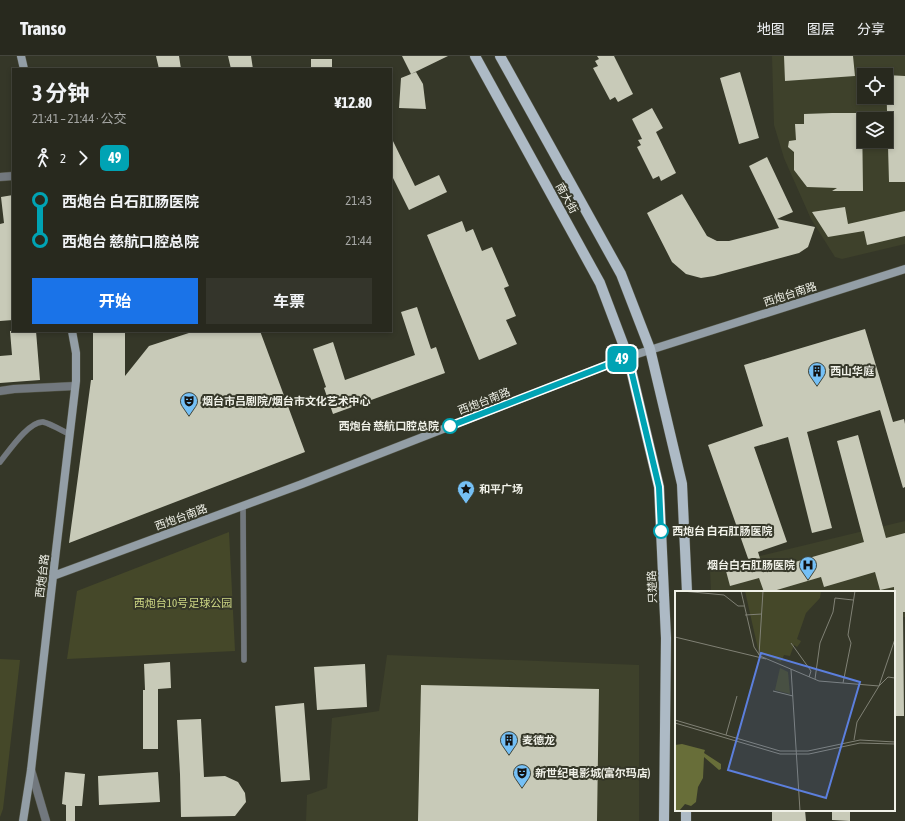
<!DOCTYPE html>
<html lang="zh">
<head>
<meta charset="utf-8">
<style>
	:root { --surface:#28291e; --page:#34352b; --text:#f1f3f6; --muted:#a5a6a4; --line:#44453c; --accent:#1a73e8 }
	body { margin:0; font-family:"Asap Condensed","Noto Sans SC",sans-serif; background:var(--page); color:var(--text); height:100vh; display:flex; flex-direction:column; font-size:15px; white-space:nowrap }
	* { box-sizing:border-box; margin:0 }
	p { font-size:13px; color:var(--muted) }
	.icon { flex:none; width:22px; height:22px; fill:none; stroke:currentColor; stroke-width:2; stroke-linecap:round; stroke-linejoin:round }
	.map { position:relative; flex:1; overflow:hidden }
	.drawer { position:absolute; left:12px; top:12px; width:380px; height:264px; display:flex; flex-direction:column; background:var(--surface); border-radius:0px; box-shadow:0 2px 6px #0003,0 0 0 1px var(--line) }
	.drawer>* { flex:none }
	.badge { padding:0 8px; border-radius:6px; font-size:14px; line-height:26px }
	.fabs { position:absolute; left:857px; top:12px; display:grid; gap:8px }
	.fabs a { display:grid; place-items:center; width:36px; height:36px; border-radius:0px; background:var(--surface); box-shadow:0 2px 6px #0003,0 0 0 1px var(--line); font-size:20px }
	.map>.badge { position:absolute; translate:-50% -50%; box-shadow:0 0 0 2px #fff }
	.legs { display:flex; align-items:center; gap:6px; height:44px; padding:0 20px; font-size:13px }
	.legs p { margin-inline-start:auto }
	.headline { display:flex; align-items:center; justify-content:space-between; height:68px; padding:0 20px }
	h1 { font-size:22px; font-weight:700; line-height:30px }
	.action { display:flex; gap:8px; margin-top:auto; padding:8px 20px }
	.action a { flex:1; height:46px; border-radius:0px; background:var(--accent); color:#fff; font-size:16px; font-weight:700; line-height:46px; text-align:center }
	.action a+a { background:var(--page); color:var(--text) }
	ul { padding:0 20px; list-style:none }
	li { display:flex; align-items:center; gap:14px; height:40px; font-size:15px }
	li i { display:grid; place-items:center; width:6px; height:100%; margin:0 5px; background:currentColor }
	li i::after { content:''; width:10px; height:10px; margin:-5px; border:3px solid; border-radius:50%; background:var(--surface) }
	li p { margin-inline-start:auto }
	li:first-child i { background:linear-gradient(#0000 50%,currentColor 0) }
	li:last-child i { background:linear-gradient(currentColor 50%,#0000 0) }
	header { display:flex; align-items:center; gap:24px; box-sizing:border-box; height:56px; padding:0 20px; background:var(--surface); border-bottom:1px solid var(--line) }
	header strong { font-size:19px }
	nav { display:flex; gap:22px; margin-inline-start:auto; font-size:14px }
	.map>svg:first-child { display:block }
</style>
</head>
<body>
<header>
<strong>Transo</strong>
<nav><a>地图</a><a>图层</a><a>分享</a></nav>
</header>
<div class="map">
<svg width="905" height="765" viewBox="0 0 905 765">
	<rect width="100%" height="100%" fill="#353728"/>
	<path fill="#3e412b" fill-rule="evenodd" d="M772,0h133v188l-63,15 -7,-2 -24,-38 -27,-61 -10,-33zM864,19h22v22h-22zM864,63h22v22h-22z
		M905,465v96h-11v-25h-183l-1,-24z
		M387,599l252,10v156h-333l1,-26 20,-7 5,-70 47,-7z"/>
	<path fill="#454829" d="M229,476l6,119 -168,8 10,-68z
		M0,603l20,1 -17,149 -3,8z"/>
	<path fill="#c8cab8" d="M156,0h23l2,13h-22z
		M228,0h23l2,13h-22z
		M402,0h46l-37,18z
		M597,0h17l19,38 -15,8 -3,-5 -5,3 -17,-32 5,-2 -3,-5 4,-2z
		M784,0h69l2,20 -70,5z
		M311,3h21v10h-21z
		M416,16l7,12 3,25 -27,-1 2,-30z
		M740,16l19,66 -20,6 -19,-66z
		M886,19l19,1v106h-16z
		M652,52l11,20 -7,4 20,41 -15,8 -2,-5 -6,3 -16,-32 4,-2 -3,-5 4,-1 -10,-20z
		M832,57h30l1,78h-31l5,-3 -30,-1 -13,-17v-18l-6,-5 1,-6 7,-1 -1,-16h9v-10z
		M391,81l24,49 24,-11 8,17 -38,18 -18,-36z
		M767,101l26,55 -16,7 38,8 -7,20 -9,6 -85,23 -13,2 -15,-4 -14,-12 -25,-49 35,-19 25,42 10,5h12l50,-13 -30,-62z
		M13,139v125l-13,1v-97l4,-1 -3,-26z
		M845,151l3,17 57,-13v25l-38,9 -3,-14 -36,6 -16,-25z
		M462,165l4,11 7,-3 9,22 10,-4 17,39 -5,2 12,28 -10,4 11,24 -38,16 -52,-125z
		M417,251l14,42 5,-2 9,26 -112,41 -9,-26 2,-1 -13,-38 20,-7 12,38 70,-25 -14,-43z
		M865,273l28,93 11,-3 1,5v63l-2,1 -23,-78 -73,22 25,96 -20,5 -24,-96 -34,10 33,95 -29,10 6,19 100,-29 -27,-101 21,-6 28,103 19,-5v79h-2l1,104h-10v-129l-14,3 -5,-18 -51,15 -3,-10 -51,15h-6l-5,-14 -29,8 -4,-15 24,-7 -42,-119 55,-19 -19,-61z
		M10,275h26l4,49 -40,3v-27l12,-1z
		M93,275h32v45l24,-30 46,-15h65l45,121 -236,91 22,-163h2z
		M170,606l1,26 -13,1v60h-15v-59h2l-1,-26z
		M365,608l2,43 -50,3 -3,-43z
		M421,629l178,4 -2,132h-179z
		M304,647l6,77 -29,2 -6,-76z
		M201,663l3,58 21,-1 13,6 7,11 1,9 -11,14 -54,1 -1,-43 -3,-54z
		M65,716l20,2 -3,32h-7v15h-9v-16l-4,-1z
		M158,716l2,30 -61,3 -1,-29z
		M772,754h33l1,11h-34z
		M832,754h18v11l-18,-1z"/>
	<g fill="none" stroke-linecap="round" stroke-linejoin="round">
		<g stroke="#535547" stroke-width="6">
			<path id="lane" d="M0,406c9,-11 29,-41 43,-40 6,1 20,9 26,12
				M243,450l1,154"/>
		</g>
		<g stroke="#535547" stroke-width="9">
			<path id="street" d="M0,121l13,-1
				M0,335l14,-2 61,-3
				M31,714l15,51"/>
		</g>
		<g stroke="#535547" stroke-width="9">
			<path id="secondary" d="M21,0l3,13
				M53,520l249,-92 326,-127 277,-88
				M23,765l8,-51 22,-194 23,-195v-28l-4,-22"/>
		</g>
		<g stroke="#535547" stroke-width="11">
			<path id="primary" d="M475,0l125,227 28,74 31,130 7,151 -2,183
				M500,0l121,218 29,75 32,135 5,108
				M686,765v-11"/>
		</g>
		<use href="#lane" stroke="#72787e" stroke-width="5.5"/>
		<use href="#street" stroke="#72787e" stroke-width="8"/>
		<use href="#secondary" stroke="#939ea6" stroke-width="8"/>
		<use href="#primary" stroke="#adbac5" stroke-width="10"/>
	</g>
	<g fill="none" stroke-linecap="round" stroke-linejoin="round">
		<g stroke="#fff" stroke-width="9">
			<path id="line-1" d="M450,370l178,-69 31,130 2,44"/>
		</g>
		<use href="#line-1" stroke="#00a3b4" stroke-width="6"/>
	</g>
	<defs>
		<g id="building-pin" transform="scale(0.9)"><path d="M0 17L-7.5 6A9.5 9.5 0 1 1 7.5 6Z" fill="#75c0f6" stroke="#353728"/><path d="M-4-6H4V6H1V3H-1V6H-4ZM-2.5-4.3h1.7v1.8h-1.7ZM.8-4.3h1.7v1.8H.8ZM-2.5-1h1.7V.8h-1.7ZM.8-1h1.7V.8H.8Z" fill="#111"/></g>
		<g id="theatre-pin" transform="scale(0.9)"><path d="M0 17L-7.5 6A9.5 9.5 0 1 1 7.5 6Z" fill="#75c0f6" stroke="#353728"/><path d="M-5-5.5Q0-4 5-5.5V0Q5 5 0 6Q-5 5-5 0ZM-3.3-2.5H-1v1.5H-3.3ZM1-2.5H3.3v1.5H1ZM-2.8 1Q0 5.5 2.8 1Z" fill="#111"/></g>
		<g id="sight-pin" transform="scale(0.9)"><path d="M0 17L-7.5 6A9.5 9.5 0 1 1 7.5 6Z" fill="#75c0f6" stroke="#353728"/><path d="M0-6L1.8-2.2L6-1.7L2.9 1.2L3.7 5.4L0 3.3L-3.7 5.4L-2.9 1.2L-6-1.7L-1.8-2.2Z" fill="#111"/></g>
		<g id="hospital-pin" transform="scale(0.9)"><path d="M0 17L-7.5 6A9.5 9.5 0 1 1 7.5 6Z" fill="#75c0f6" stroke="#353728"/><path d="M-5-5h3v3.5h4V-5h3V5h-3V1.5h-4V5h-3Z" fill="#111"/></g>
	</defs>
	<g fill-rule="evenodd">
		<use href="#building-pin" x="817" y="315"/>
		<use href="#theatre-pin" x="189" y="345"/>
		<use href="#sight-pin" x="466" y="433"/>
		<use href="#hospital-pin" x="808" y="509"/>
		<use href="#building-pin" x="509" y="684"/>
		<use href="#theatre-pin" x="522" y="717"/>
	</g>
	<g fill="#fff" stroke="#00a3b4" stroke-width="2">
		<circle cx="450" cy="370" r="7"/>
		<circle cx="661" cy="475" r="7"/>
	</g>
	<g text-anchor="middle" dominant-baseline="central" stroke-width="4" stroke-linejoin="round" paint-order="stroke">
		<g font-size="11" fill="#f0f1e8" stroke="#353728">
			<text transform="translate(567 142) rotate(61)">南大街</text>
			<text transform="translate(790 238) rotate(-18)">西炮台南路</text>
			<text transform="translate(484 345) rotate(-21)">西炮台南路</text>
			<text transform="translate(181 461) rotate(-20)">西炮台南路</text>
			<text transform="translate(42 520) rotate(-83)">西炮台路</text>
			<text transform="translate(652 531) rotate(-92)">只楚路</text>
		</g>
		<g font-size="11" font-weight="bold" fill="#f0f1e8" stroke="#353728" text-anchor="start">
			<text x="830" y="315">西山华庭</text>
			<text x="202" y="345">烟台市吕剧院/烟台市文化艺术中心</text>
			<text x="479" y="433">和平广场</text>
			<text x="795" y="509" text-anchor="end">烟台白石肛肠医院</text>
			<text x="522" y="684">麦德龙</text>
			<text x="535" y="717">新世纪电影城(富尔玛店)</text>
		</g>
		<g font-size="11" font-weight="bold" fill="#f0f1e8" stroke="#353728" text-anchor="end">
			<text x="439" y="370">西炮台 慈航口腔总院</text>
			<text x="672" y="475" text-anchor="start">西炮台 白石肛肠医院</text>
		</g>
		<g font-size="11" fill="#cdd684" stroke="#353728">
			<text x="183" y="547">西炮台10号足球公园</text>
		</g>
	</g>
	<g transform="translate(675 535)">
		<rect width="220" height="220" fill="#353728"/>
		<path d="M70,0h76l-1,7 -14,15 -9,26 4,2 -1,2 -3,4 -3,-2 -4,11 -6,-1 -3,7 -18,-8 -5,-5zM105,77l8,4 2,22 -15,-4z" fill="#454829"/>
		<path d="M7,153l23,6 -1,3 17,11v5l-2,1 -15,-13 -1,21 -5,9 -2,15 -5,4 -6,-2 -6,7h-4v-66z" fill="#686e39"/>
		<path fill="none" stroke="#808175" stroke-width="1" d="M7,0l42,4 14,11h6M66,0l13,56 6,9 59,25 60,5M70,24l17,-1M0,46l91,22M116,52l20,28 -2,6M84,64l4,-64M116,78l9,142M140,88l5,-36 13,-31 2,-14 18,2M168,92l8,-40 -3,-8 7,-44M204,95l9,-9 7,1M98,100l20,5M0,129l105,31h28l52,-11 35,2M0,132l105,31h29l51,-11 35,1M51,144l11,-39M179,149l3,-18 22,-36 16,-47"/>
		<path fill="#5c7fdd" fill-opacity="0.15" stroke="#5c7fdd" stroke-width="2" d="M86,62l99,29 -34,116 -98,-28z"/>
		<rect width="220" height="220" fill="none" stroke="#f0f1e8" stroke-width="2"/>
	</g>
</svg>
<div class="fabs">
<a><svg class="icon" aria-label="locate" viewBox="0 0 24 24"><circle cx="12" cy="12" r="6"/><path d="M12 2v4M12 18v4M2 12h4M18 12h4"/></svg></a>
<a><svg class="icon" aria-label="layers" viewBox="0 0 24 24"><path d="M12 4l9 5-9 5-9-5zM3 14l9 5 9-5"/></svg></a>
</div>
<b class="badge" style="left:622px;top:303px;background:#00a3b4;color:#fff">49</b>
<section class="drawer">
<div class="headline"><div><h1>3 分钟</h1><p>21:41 – 21:44 · 公交</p></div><b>¥12.80</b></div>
<div class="legs"><svg class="icon" aria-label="walk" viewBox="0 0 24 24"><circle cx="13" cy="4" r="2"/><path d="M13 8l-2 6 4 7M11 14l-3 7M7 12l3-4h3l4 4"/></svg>2<svg class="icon" aria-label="forward" viewBox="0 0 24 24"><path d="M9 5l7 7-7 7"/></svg><b class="badge" style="background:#00a3b4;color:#fff">49</b></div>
<ul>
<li><i style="color:#00a3b4"></i><b>西炮台 白石肛肠医院</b><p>21:43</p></li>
<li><i style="color:#00a3b4"></i><b>西炮台 慈航口腔总院</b><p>21:44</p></li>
</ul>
<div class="action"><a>开始</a><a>车票</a></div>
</section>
</div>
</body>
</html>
